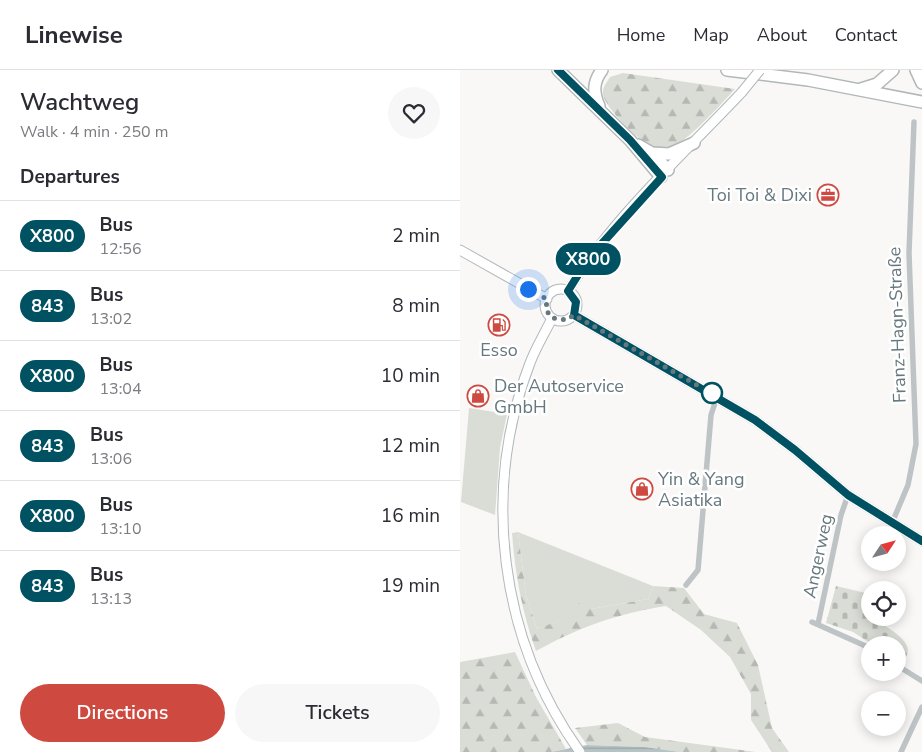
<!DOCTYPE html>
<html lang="en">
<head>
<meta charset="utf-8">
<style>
	:root { --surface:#fff; --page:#f7f7f7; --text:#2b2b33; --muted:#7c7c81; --line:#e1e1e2; --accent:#ce4a41 }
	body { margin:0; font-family:"Nunito Sans",sans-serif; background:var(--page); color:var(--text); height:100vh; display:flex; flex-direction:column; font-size:19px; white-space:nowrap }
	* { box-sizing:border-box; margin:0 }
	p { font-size:16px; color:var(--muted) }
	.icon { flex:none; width:28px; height:28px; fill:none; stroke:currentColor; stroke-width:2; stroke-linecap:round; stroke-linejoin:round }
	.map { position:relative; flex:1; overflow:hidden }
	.drawer { display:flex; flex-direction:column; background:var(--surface); width:460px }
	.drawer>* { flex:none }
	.badge { padding:0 10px; border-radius:16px; font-size:18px; line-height:32px }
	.needle { width:32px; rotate:54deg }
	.fabs { position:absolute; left:401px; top:456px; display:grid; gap:10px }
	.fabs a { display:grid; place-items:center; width:45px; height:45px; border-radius:50%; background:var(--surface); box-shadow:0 2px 12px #0003; font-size:25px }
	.you { position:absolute; width:25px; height:25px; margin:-12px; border:4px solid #fff; border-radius:50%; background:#1a73e8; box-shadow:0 0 0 8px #1a73e833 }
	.map>.badge { position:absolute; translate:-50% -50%; box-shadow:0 0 0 2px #fff }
	h2 { padding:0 20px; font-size:19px; line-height:45px }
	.round { display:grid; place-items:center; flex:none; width:52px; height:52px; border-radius:26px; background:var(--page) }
	.head { display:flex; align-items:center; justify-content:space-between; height:85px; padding:0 20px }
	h1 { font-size:24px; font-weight:600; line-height:38px }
	.button { display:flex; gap:10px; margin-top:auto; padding:10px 20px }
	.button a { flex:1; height:58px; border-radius:30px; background:var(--accent); color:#fff; font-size:20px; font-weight:600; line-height:58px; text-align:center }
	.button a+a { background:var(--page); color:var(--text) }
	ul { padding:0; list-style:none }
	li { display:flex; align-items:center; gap:15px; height:70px; padding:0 20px; border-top:1px solid var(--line) }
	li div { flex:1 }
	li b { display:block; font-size:19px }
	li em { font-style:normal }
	li .badge { min-width:55px; font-weight:700; text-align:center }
	header { display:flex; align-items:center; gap:30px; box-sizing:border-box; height:70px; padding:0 25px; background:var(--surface); border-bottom:1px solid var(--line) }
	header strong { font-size:24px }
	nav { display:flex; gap:28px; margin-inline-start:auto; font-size:18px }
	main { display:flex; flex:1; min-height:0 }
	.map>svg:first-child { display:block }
</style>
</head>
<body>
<header>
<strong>Linewise</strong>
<nav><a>Home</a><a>Map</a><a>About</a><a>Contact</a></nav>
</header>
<main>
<section class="drawer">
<div class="head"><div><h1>Wachtweg</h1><p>Walk · 4 min · 250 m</p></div><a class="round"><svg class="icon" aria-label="heart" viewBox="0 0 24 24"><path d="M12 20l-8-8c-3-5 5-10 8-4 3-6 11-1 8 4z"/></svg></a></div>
<h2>Departures</h2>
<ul>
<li><span class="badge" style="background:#005262;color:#fff">X800</span><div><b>Bus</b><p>12:56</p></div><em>2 min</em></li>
<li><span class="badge" style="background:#005262;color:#fff">843</span><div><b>Bus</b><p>13:02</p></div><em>8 min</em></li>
<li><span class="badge" style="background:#005262;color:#fff">X800</span><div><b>Bus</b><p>13:04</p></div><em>10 min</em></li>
<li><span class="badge" style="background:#005262;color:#fff">843</span><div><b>Bus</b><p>13:06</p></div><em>12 min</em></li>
<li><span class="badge" style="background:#005262;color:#fff">X800</span><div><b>Bus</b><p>13:10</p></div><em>16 min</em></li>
<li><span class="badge" style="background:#005262;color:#fff">843</span><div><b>Bus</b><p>13:13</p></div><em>19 min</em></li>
</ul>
<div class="button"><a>Directions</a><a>Tickets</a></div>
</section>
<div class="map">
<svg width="462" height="682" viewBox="0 0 462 682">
	<defs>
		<pattern id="forest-firs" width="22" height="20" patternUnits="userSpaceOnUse" patternTransform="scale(1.25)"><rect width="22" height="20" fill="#daddd6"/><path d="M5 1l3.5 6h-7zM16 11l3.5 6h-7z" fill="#b5b8b3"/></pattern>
		<pattern id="cemetery-stones" width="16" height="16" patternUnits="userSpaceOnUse" patternTransform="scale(1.25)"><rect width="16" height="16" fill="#daddd6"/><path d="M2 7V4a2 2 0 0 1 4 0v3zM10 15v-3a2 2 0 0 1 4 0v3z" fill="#b5b8b3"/></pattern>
		<pattern id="water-rules" width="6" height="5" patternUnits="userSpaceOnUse" patternTransform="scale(1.25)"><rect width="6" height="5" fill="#b6c3c5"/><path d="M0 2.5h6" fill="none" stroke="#98a3a5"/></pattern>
	</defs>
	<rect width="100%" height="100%" fill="#f9f8f7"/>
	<path fill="#daddd6" d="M9,338l38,6 -7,34 -5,67 -34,-13z
		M58,462l135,54 -5,13 -57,10 -54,20 -11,-34z"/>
	<path fill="url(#forest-firs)" d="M163,3l112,16c-13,14 -54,61 -73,62 -13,1 -58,-43 -59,-57 -1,-6 4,-12 7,-17z
		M58,462l8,63 11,34 34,-13 8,-13 12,6 57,-10 5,-13 31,2 20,26 33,9 21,42 14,63 17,24h-17l-21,-32v-26l-21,-37 -29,-27 -35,-24c-50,8 -86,21 -130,45 -14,-39 -21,-77 -24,-118z
		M55,582l21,45 30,52 -15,3h-91v-90z
		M158,653l27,14 111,15h-76l-35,-5 -58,-2 -12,-17z"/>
	<path fill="url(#cemetery-stones)" d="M376,516l34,8v24h16l-4,6c15,9 40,25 16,40v-19h-25l-20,-13 -27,-9z"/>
	<path fill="url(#water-rules)" d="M127,675l58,2 35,5h-129z"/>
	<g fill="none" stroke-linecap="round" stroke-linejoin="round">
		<g stroke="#b1b8bb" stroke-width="11">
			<path id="secondary" d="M0,180l87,49
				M85 235a16 16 0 1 1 32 0a16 16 0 1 1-32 0Z
				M108,221c46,-75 114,-135 174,-199
				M114,245l181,105 40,30 53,45 74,46
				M92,248c-7,15 -16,29 -22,45 -49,129 -31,276 50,389"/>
		</g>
		<g stroke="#b2b7b9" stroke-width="14">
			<path id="highway" d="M98,0l72,70 31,37
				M267,0l81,10 114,22
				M456,0l6,13
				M401,19l16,-5 16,-14
				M139,36c-6,-14 -6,-24 3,-36
				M178,75l14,8 16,17
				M192,83l17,1 25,-11"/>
		</g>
		<path stroke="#bec4c6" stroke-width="5.5" d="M432,453l16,-38 8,-41 -7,-191 5,-131
			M226,515l12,-15 13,-155 6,-18
			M352,552l58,26
			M358,554l23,-109 7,-20
			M438,596l24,15
			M441,682l21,-45"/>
		<use href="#secondary" stroke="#fff" stroke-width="9"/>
		<use href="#highway" stroke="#fff" stroke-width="11"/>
		<g stroke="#b1b8bb" stroke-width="11" stroke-linecap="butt">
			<path id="secondary-bridge" d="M282,22l18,-22"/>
		</g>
		<use href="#secondary-bridge" stroke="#fff" stroke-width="9"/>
	</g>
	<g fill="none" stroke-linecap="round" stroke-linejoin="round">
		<g stroke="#fff" stroke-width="11">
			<path id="line" d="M98,0l72,70 32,37 -74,82 -20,32 8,11 -2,13 181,105 40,30 53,45 74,46"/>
		</g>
		<use href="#line" stroke="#005262" stroke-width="8"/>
		<path stroke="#66787e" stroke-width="5" stroke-dasharray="0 9" d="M68,219l19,10 -1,11 6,8 14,2 8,-5 142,81 -4,-3"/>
	</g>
	<defs>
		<g id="office-ring" transform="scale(1.125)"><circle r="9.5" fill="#fff" stroke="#ce4a41" stroke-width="1.5"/><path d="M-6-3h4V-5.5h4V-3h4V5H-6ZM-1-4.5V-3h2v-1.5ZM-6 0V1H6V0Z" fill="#ce4a41"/></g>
		<g id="fuel-ring" transform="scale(1.125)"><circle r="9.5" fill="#fff" stroke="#ce4a41" stroke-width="1.5"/><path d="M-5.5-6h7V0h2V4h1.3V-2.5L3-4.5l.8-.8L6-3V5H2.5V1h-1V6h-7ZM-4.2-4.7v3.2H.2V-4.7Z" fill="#ce4a41"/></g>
		<g id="shop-ring" transform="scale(1.125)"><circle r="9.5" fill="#fff" stroke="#ce4a41" stroke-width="1.5"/><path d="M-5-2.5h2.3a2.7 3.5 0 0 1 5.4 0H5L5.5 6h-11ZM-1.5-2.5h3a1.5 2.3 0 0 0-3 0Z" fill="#ce4a41"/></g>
	</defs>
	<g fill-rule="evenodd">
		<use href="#office-ring" x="368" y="125"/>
		<use href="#fuel-ring" x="39" y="255"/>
		<use href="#shop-ring" x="18" y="326"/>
		<use href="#shop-ring" x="182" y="419"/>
	</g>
	<circle fill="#fff" stroke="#005262" stroke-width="2.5" cx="252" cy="323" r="10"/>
	<g text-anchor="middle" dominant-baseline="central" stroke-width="5" stroke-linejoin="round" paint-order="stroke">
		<g font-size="18" fill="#66787e" stroke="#fff" text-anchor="start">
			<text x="352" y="125" text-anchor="end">Toi Toi &amp; Dixi</text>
			<text x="39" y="280" text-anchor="middle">Esso</text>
			<text x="34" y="316">Der Autoservice<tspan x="34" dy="21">GmbH</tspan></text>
			<text x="198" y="409">Yin &amp; Yang<tspan x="198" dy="21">Asiatika</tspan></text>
		</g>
		<g font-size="18" fill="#66787e" stroke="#fff">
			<text transform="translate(437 255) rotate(-92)">Franz-Hagn-Straße</text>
			<text transform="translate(358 486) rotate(-78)">Angerweg</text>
		</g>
	</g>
</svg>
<div class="fabs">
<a><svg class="needle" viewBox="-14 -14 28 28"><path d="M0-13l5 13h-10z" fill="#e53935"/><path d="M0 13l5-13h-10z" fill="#7c7c81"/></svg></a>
<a><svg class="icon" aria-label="locate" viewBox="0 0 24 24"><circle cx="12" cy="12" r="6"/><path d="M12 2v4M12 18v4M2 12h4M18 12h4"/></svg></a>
<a>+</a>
<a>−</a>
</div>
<div class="you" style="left:68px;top:219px"></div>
<b class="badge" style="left:128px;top:189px;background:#005262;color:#fff">X800</b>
</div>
</main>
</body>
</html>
